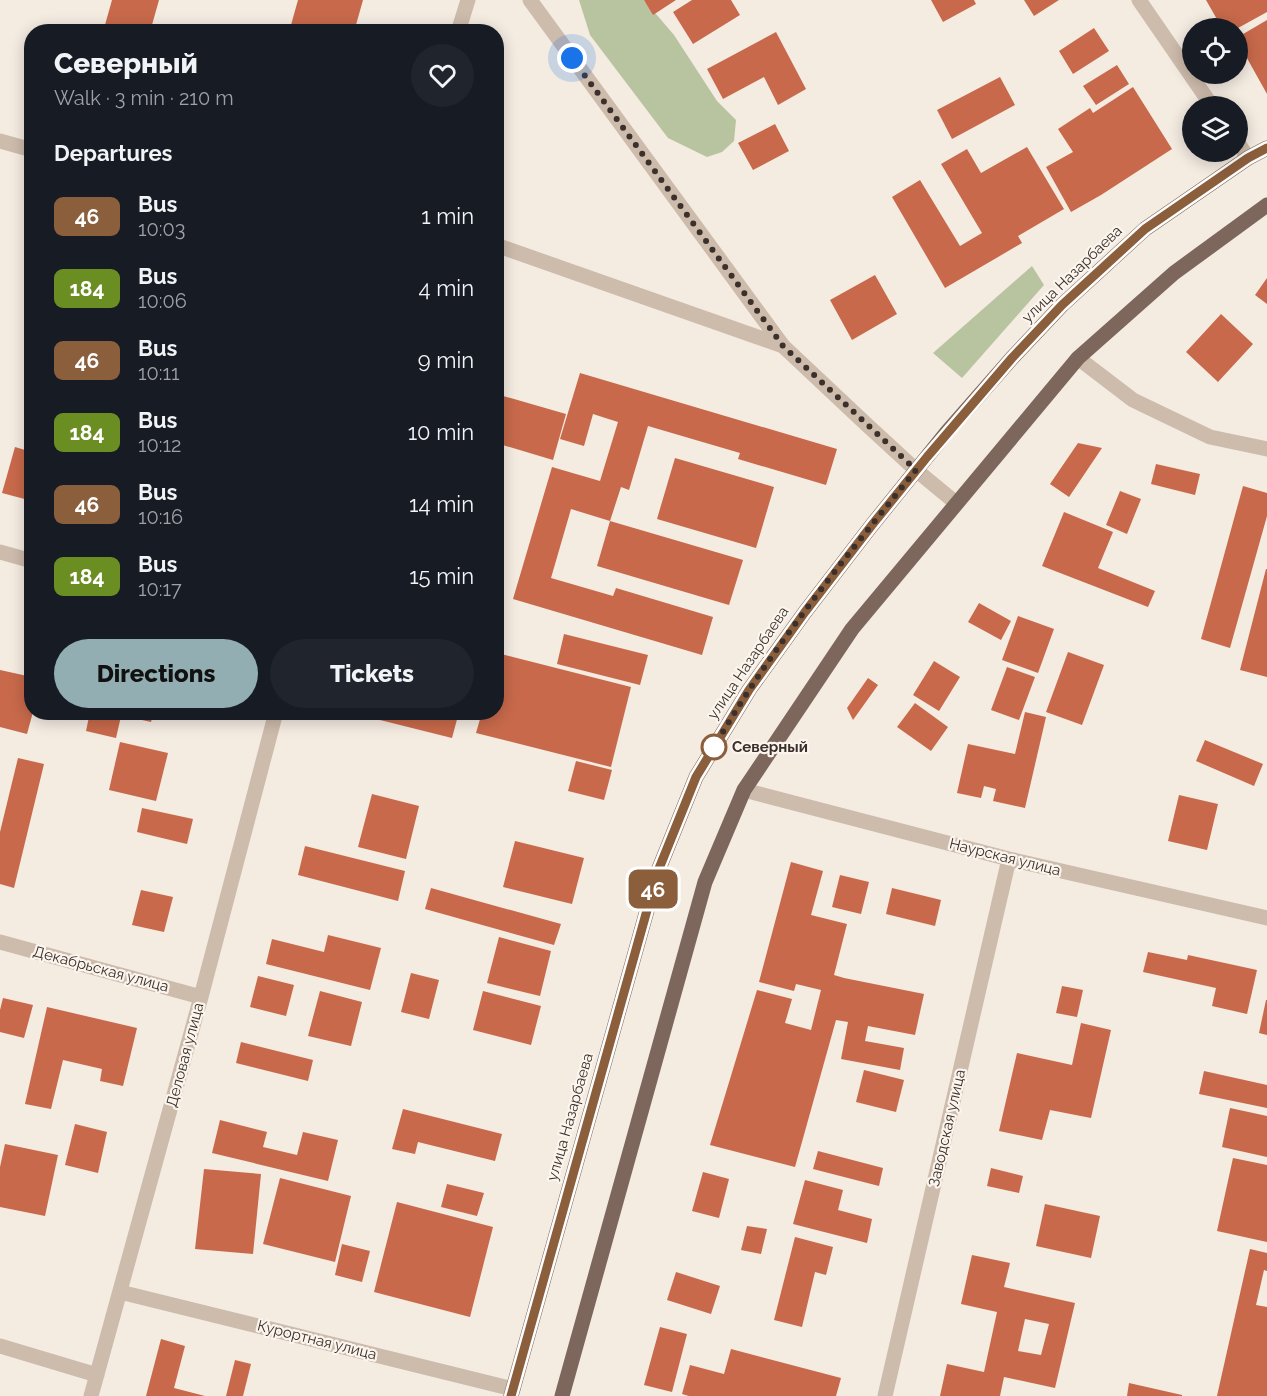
<!DOCTYPE html>
<html lang="en">
<head>
<meta charset="utf-8">
<style>
	:root { --surface:#171b24; --page:#20242c; --text:#f1f3f6; --muted:#9ea1a6; --accent:#92aeb2 }
	body { margin:0; font-family:Raleway,sans-serif; background:var(--page); color:var(--text); height:100vh; display:flex; flex-direction:column; font-size:22px; white-space:nowrap }
	* { box-sizing:border-box; margin:0 }
	p { font-size:20px; color:var(--muted) }
	.icon { flex:none; width:33px; height:33px; fill:none; stroke:currentColor; stroke-width:2; stroke-linecap:round; stroke-linejoin:round }
	.map { position:relative; flex:1; overflow:hidden }
	.side { position:absolute; left:24px; top:24px; width:480px; height:696px; display:flex; flex-direction:column; background:var(--surface); border-radius:24px; box-shadow:0 3px 15px #0003 }
	.side>* { flex:none }
	.badge { padding:0 12px; border-radius:9px; font-size:21px; line-height:39px }
	.tools { position:absolute; left:1182px; top:18px; display:grid; gap:12px }
	.tools a { display:grid; place-items:center; width:66px; height:66px; border-radius:50%; background:var(--surface); box-shadow:0 3px 15px #0003; font-size:30px }
	.you { position:absolute; width:30px; height:30px; margin:-15px; border:4px solid #fff; border-radius:50%; background:#1a73e8; box-shadow:0 0 0 9px #1a73e833 }
	.map>.badge { position:absolute; translate:-50% -50%; box-shadow:0 0 0 3px #fff }
	h2 { padding:0 30px; font-size:22px; line-height:54px }
	.round { display:grid; place-items:center; flex:none; width:63px; height:63px; border-radius:32px; background:var(--page) }
	.head { display:flex; align-items:center; justify-content:space-between; height:102px; padding:0 30px }
	h1 { font-size:28px; font-weight:800; line-height:45px }
	.primary-button { display:flex; gap:12px; margin-top:auto; padding:12px 30px }
	.primary-button a { flex:1; height:69px; border-radius:36px; background:var(--accent); color:#111; font-size:24px; font-weight:800; line-height:69px; text-align:center }
	.primary-button a+a { background:var(--page); color:var(--text) }
	ul { padding:0; list-style:none }
	li { display:flex; align-items:center; gap:18px; height:72px; padding:0 30px }
	li div { flex:1 }
	li b { display:block; font-size:22px }
	li em { font-style:normal }
	li .badge { min-width:66px; font-weight:700; text-align:center }
	.map>svg:first-child { display:block }
</style>
</head>
<body>
<div class="map">
<svg width="1267" height="1396" viewBox="0 0 1267 1396">
	<rect width="100%" height="100%" fill="#f4ebe1"/>
	<path fill="#b8c4a0" d="M579,0h65l30,35 43,66 19,19 -2,21 -12,11 -15,5 -39,-19 -78,-103z
		M1032,266l12,19 -82,93 -29,-25z"/>
	<path fill="#c8694b" fill-rule="evenodd" d="M112,0h47l-9,32h-47z
		M298,0h65l-9,32h-65z
		M644,0h32l-23,15z
		M692,0h39l9,15 -47,29 -20,-32z
		M931,0h43l2,4 -33,18z
		M1024,0h35l-25,16z
		M1206,0h61v12l-29,16h-16z
		M1267,20v74l-29,-52v-5z
		M1094,28l15,23 -36,23 -14,-23z
		M776,32l30,57 -28,16 -14,-28 -41,22 -16,-30z
		M1117,65l12,19 -33,21 -13,-19z
		M1000,77l15,28 -63,34 -15,-29z
		M1133,87l39,62 -71,46 -30,17 -25,-45 27,-15 -15,-23 32,-21 3,5z
		M775,124l14,27 -36,19 -15,-27z
		M1027,147l37,62 -46,27 4,7 -77,45 -53,-91 28,-17 40,66 22,-13 -41,-69 26,-15 14,24z
		M875,275l22,39 -45,26 -22,-40z
		M1267,278v26l-12,-9z
		M1221,314l32,30 -35,38 -32,-30z
		M580,373l257,76 -11,36 -88,-26 2,-6 -92,-27 -19,64 -8,-3 -11,34 133,39 -14,45 -132,-39 13,-45 -39,-12 -20,69 62,18 3,-8 97,29 -11,38 -189,-56 39,-132 48,14 18,-59 -25,-8 -9,32 -24,-7z
		M500,395l66,19 -13,46 -57,-17v-36z
		M1078,443l24,5 -33,49 -19,-13z
		M15,447l17,5v49l-30,-8z
		M675,458l99,29 -18,61 -99,-29z
		M1156,464l44,10 -5,21 -44,-11z
		M1243,486l24,7v23l-37,132 -29,-9z
		M1120,491l21,8 -14,35 -21,-9z
		M1064,512l49,20 -15,36 57,23 -7,16 -106,-41z
		M1266,569h1v108l-27,-7z
		M979,603l32,18 -10,19 -33,-18z
		M1018,616l36,13 -16,44 -36,-13z
		M564,634l84,21 -8,30 -83,-21z
		M1068,652l36,13 -22,60 -36,-13z
		M497,653l134,34 -20,80 -135,-34 6,-21h14z
		M934,661l26,16 -21,34 -26,-16z
		M1007,667l28,10 -16,43 -28,-10z
		M0,670l32,7v35h1l-6,22 -27,-7z
		M868,678l10,7 -25,35 -6,-12z
		M915,703l33,24 -17,24 -34,-24z
		M90,712h32l-6,26 -30,-7z
		M125,712h29l-3,10 -27,-6z
		M378,712h81l-7,26 -76,-19z
		M1025,712l21,5 -21,91 -32,-7 3,-12 -12,-3 -3,12 -24,-5 11,-49 47,10z
		M1205,740l58,24 -9,22 -58,-25z
		M120,742l48,11 -12,48 -47,-11z
		M18,758l26,6 -30,124 -14,-4v-52z
		M576,761l36,9 -8,30 -36,-9z
		M372,794l47,12 -13,53 -48,-12z
		M1179,795l39,9 -11,46 -39,-9z
		M142,808l51,11 -6,25 -50,-12z
		M515,841l69,17 -12,46 -69,-17z
		M305,846l100,25 -7,30 -100,-26z
		M791,862l32,9 -12,44 36,9 -13,51 10,3 80,16 -9,41 -47,-9 -3,15 39,7 -4,22 -59,-11 7,-37 -12,-2 -41,147 -85,-22 47,-155 35,9 -7,24 26,7 10,-40 -25,-6 -2,7 -35,-9z
		M840,875l29,7 -8,32 -29,-7z
		M431,888l130,36 -7,21 -129,-36z
		M892,888l49,12 -6,26 -49,-12z
		M141,890l32,7 -9,35 -32,-7z
		M328,935l53,13 -11,42 -104,-26 6,-25 52,13z
		M499,937l52,14 -11,45 -53,-13z
		M1148,952l39,8 1,-5 69,15 -10,44 -35,-8 4,-18 -73,-16z
		M411,973l28,7 -10,39 -28,-7z
		M258,976l36,9 -8,31 -36,-9z
		M1062,986l21,4 -6,27 -21,-4z
		M320,991l42,11 -11,44 -43,-10z
		M483,991l58,15 -10,39 -58,-15z
		M3,998l30,7 -9,33 -24,-6v-22z
		M1266,1000h1v35l-8,-2z
		M47,1007l90,21 -14,58 -23,-5 2,-12 -39,-9 -12,49 -26,-5z
		M1081,1023l30,7 -20,88 -41,-8 -8,30 -43,-9 18,-78 55,12z
		M241,1042l72,18 -5,21 -72,-18z
		M864,1070l40,10 -8,32 -40,-10z
		M1204,1071l63,14v23l-68,-14z
		M1230,1108l37,8v41l-45,-10z
		M403,1109l99,25 -7,27 -77,-19 -3,12 -23,-5z
		M220,1120l47,12 -4,15 34,8 6,-23 35,8 -10,41 -116,-28z
		M75,1124l32,8 -9,41 -33,-8z
		M5,1144l53,11 -13,61 -45,-9v-40z
		M818,1151l65,17 -4,18 -66,-17z
		M1233,1158l34,7v77l-50,-11z
		M991,1168l32,8 -4,17 -32,-7z
		M204,1169l57,5 -8,80 -58,-5z
		M703,1172l26,7 -10,39 -27,-7z
		M280,1178l71,18 -16,66 -72,-18z
		M805,1180l38,10 -5,20 34,9 -5,24 -74,-19z
		M447,1184l37,9 -7,23 -36,-9z
		M397,1202l96,25 -23,90 -96,-25z
		M1045,1204l55,12 -9,42 -55,-12z
		M747,1226l20,3 -6,25 -20,-4z
		M795,1237l38,10 -7,28 -11,-3 -13,55 -28,-7z
		M342,1244l28,7 -8,31 -27,-7z
		M1250,1249l17,4v18l-3,-1 -8,35 11,2v89h-50z
		M972,1255l38,8 -6,24 71,16 -20,85 -51,-11 -4,19h-60l7,-32 37,8 13,-60 -36,-8zM1025,1319l24,5 -8,31 -23,-4z
		M676,1272l44,14 -9,28 -44,-14z
		M660,1327l27,7 -15,58 -28,-7z
		M161,1339l24,7 -11,42 31,8h-59z
		M731,1349l110,29 -5,18h-147l-7,-2 8,-29 34,9z
		M235,1360l16,4 -8,32h-17z
		M1129,1383l53,12v1h-55z"/>
	<g fill="none" stroke-linecap="round" stroke-linejoin="round">
		<path stroke="#cdbbac" stroke-width="15" d="M496,245l287,101"/>
		<path stroke="#cdbbac" stroke-width="15" d="M530,0l253,346 83,78 50,46 40,33
			M1139,0l73,106
			M458,32l10,-32
			M0,141l32,9
			M1238,143l10,15
			M1078,358l55,42 77,37 57,12
			M0,552l32,9
			M744,790l265,69 258,59
			M0,942l201,55
			M120,1292l393,97
			M0,1346l97,29
			M91,1396l110,-399 75,-285
			M885,1396l124,-537"/>
		<path stroke="#7d675c" stroke-width="15" d="M511,1396l147,-525 38,-94 53,-87 56,-78 67,-87 75,-93 65,-74 50,-53 83,-76 103,-71 19,-10
			M562,1396l143,-514 39,-92 108,-161 226,-271 96,-85 93,-68"/>
	</g>
	<g fill="none" stroke-linecap="round" stroke-linejoin="round">
		<g stroke="#fff" stroke-width="14">
			<path id="line" d="M511,1396l147,-525 38,-94 53,-87 56,-78 67,-87 55,-68 85,-99 50,-53 83,-76 103,-71 19,-10"/>
		</g>
		<use href="#line" stroke="#8b5e3c" stroke-width="9"/>
		<path stroke="#3b302b" stroke-width="6" stroke-dasharray="0 10.8" d="M572,58l211,288 133,124c-71,88 -145,178 -202,277"/>
	</g>
	<circle fill="#fff" stroke="#8b5e3c" stroke-width="3" cx="714" cy="747" r="12"/>
	<g text-anchor="middle" dominant-baseline="central" stroke-width="4.5" stroke-linejoin="round" paint-order="stroke">
		<g font-size="15" fill="#3b302b" stroke="#fbf5ee">
			<text transform="translate(1072 274) rotate(-44)">улица Назарбаева</text>
			<text transform="translate(748 663) rotate(-56)">улица Назарбаева</text>
			<text transform="translate(1005 857) rotate(14)">Наурская улица</text>
			<text transform="translate(101 969) rotate(15)">Декабрьская улица</text>
			<text transform="translate(185 1055) rotate(-75)">Деловая улица</text>
			<text transform="translate(570 1117) rotate(-74)">улица Назарбаева</text>
			<text transform="translate(947 1128) rotate(-77)">Заводская улица</text>
			<text transform="translate(317 1340) rotate(14)">Курортная улица</text>
		</g>
		<g font-size="15" font-weight="bold" fill="#3b302b" stroke="#fbf5ee" text-anchor="start">
			<text x="732" y="747">Северный</text>
		</g>
	</g>
</svg>
<div class="tools">
<a><svg class="icon" aria-label="locate" viewBox="0 0 24 24"><circle cx="12" cy="12" r="6"/><path d="M12 2v4M12 18v4M2 12h4M18 12h4"/></svg></a>
<a><svg class="icon" aria-label="layers" viewBox="0 0 24 24"><path d="M12 4l9 5-9 5-9-5zM3 14l9 5 9-5"/></svg></a>
</div>
<div class="you" style="left:572px;top:58px"></div>
<b class="badge" style="left:653px;top:889px;background:#8b5e3c;color:#fff">46</b>
<section class="side">
<div class="head"><div><h1>Северный</h1><p>Walk · 3 min · 210 m</p></div><a class="round"><svg class="icon" aria-label="heart" viewBox="0 0 24 24"><path d="M12 20l-8-8c-3-5 5-10 8-4 3-6 11-1 8 4z"/></svg></a></div>
<h2>Departures</h2>
<ul>
<li><span class="badge" style="background:#8b5e3c;color:#fff">46</span><div><b>Bus</b><p>10:03</p></div><em>1 min</em></li>
<li><span class="badge" style="background:#6b8e23;color:#fff">184</span><div><b>Bus</b><p>10:06</p></div><em>4 min</em></li>
<li><span class="badge" style="background:#8b5e3c;color:#fff">46</span><div><b>Bus</b><p>10:11</p></div><em>9 min</em></li>
<li><span class="badge" style="background:#6b8e23;color:#fff">184</span><div><b>Bus</b><p>10:12</p></div><em>10 min</em></li>
<li><span class="badge" style="background:#8b5e3c;color:#fff">46</span><div><b>Bus</b><p>10:16</p></div><em>14 min</em></li>
<li><span class="badge" style="background:#6b8e23;color:#fff">184</span><div><b>Bus</b><p>10:17</p></div><em>15 min</em></li>
</ul>
<div class="primary-button"><a>Directions</a><a>Tickets</a></div>
</section>
</div>
</body>
</html>
